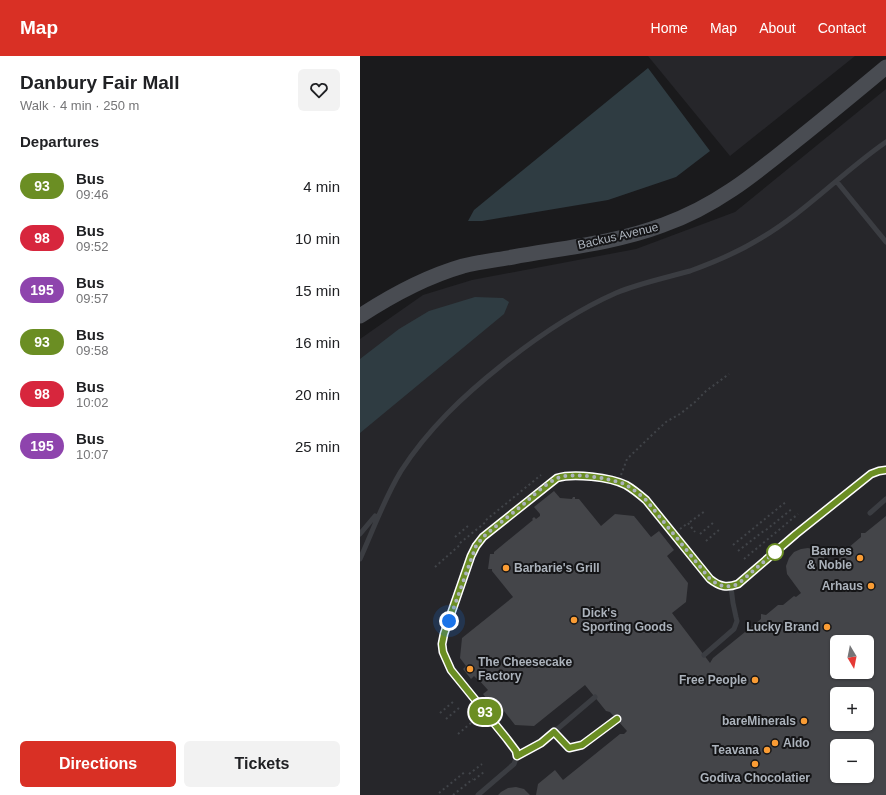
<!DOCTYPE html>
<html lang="en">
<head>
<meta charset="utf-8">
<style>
	:root { --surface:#fff; --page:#f2f2f2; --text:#202124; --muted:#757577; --accent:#d93025 }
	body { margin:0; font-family:Helvetica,sans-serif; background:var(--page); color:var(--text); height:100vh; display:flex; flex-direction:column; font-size:15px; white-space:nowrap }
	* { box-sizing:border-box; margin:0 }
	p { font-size:13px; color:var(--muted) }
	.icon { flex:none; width:22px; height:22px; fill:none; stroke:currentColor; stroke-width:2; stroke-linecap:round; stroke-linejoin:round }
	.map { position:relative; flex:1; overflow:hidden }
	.side { display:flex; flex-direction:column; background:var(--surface); width:360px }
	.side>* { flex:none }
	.badge { padding:0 8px; border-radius:13px; font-size:14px; line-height:26px }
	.needle { width:26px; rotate:170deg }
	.buttons { position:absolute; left:470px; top:579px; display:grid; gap:8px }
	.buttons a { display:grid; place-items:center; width:44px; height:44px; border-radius:6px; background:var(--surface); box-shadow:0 1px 3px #0004; font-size:20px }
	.you { position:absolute; width:20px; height:20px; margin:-10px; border:3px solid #fff; border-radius:50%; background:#1a73e8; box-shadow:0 0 0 6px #1a73e833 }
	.map>.badge { position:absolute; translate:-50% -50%; box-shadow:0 0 0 2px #fff }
	h2 { padding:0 20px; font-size:15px; line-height:36px }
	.round { display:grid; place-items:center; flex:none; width:42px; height:42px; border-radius:6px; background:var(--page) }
	.overview { display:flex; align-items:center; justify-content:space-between; height:68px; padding:0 20px }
	h1 { font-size:19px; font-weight:600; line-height:30px }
	.button { display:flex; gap:8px; margin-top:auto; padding:8px 20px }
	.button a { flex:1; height:46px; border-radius:6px; background:var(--accent); color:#fff; font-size:16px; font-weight:600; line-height:46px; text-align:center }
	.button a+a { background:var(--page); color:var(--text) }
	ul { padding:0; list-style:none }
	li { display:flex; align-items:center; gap:12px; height:52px; padding:0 20px }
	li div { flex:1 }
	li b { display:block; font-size:15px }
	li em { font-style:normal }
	li .badge { min-width:44px; font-weight:700; text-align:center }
	header { display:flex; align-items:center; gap:24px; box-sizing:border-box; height:56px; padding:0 20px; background:var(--accent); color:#fff }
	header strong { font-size:19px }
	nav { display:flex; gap:22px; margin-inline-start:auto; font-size:14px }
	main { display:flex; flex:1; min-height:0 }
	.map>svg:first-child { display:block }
</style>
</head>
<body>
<header>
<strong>Map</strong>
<nav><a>Home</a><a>Map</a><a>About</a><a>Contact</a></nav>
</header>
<main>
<section class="side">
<div class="overview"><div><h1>Danbury Fair Mall</h1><p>Walk · 4 min · 250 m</p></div><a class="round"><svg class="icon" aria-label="heart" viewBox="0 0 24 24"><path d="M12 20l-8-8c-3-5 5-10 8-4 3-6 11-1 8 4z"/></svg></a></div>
<h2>Departures</h2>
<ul>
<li><span class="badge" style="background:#6b8e23;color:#fff">93</span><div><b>Bus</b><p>09:46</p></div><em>4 min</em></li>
<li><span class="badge" style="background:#d7263d;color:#fff">98</span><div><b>Bus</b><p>09:52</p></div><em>10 min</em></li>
<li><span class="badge" style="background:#8e44ad;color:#fff">195</span><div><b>Bus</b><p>09:57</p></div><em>15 min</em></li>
<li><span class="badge" style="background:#6b8e23;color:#fff">93</span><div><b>Bus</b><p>09:58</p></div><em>16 min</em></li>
<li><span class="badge" style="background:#d7263d;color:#fff">98</span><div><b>Bus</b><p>10:02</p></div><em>20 min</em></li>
<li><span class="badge" style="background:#8e44ad;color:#fff">195</span><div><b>Bus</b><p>10:07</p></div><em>25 min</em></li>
</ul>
<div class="button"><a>Directions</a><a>Tickets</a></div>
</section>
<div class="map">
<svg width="526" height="739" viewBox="0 0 526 739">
	<rect width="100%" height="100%" fill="#1a1a1c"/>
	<path fill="#26262a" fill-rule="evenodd" d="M288,0h207l-125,100z
		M526,33v706h-526v-456l63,-44 49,-15 164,-31 99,-37zM477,586h30v30h-30zM477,638h30v30h-30zM477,690h30v30h-30z"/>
	<path fill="#2f3c42" d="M288,12l62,83 -34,26 -68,23 -126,21h-14l6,-11z
		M115,241l28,1 6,4 -5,12 -144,119v-74l39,-30 30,-18z"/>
	<path fill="#444549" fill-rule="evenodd" d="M194,435l6,7 12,1 1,-2h2v2h4l22,27 14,-12 19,2 17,21 8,-6 15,19 -7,6 21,27 -2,19 -14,11 38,50 3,-5 48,-39v-5l5,1 12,-10h5l11,-9 2,1 5,-4 -14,-19 -1,-8 3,-8 5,-6 7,-3 7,-1 8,2 6,5 10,13 3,-3 1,-4 12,-9v-4l13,-11v-4h4l21,-17v279h-350l2,-11 17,-14 8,10 57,-46h4l3,-3 -17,-19 -4,-1 -21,-26 -51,41 -19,-1 -11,-14 -5,4 -16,-21 5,-4 -10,-11h-1l-3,-3 -3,3 -8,-10 3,-3 -6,-8 2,-20 51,-41 -21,-26v-2h-4l2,-15h4v-2l39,-32 -1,-1 2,-2 2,2 4,-3v-2l-6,-7zM477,586h30v30h-30zM477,638h30v30h-30zM477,690h30v30h-30z
		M156,731l8,2 6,6h-32l3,-3 7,-4z"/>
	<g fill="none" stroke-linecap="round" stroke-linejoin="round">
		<path stroke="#414449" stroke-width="2" stroke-dasharray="2 3" stroke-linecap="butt" d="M261,419l6,-16 26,-25 13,-12 14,-8 15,-12 11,-11 23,-17
			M126,464l55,-45
			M330,466l15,-11
			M320,473l8,-6 7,9
			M406,474l27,-22
			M340,478l14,-12
			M95,481l13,-11
			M346,485l14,-12
			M100,487l27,-22
			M373,489l54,-44
			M378,495l27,-21
			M384,503l54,-45
			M75,511l26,-23
			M80,657l14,-12
			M86,663l13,-11
			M98,678l13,-11
			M109,718l13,-10
			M114,724l11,-9
			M79,737l27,-22
			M93,739l20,-16"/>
		<path stroke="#3b3d42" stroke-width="5" d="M477,126l49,60
			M510,457l16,-14
			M0,478l15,-18
			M0,503c14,-31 24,-60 41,-88 27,-42 62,-75 101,-106 35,-28 73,-54 114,-72 24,-10 49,-15 74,-22 22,-8 46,-18 66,-30 48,-27 85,-68 130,-99
			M344,599l30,-26 3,-8 -1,-4 -3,-14 -2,-16
			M194,676l15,16 14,-3 34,-26
			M157,700l24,-13 54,-46
			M118,739l36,-31 3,-8 -1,-5 -65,-81 -8,-18 -1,-8 2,-10 32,-88 7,-9 65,-53 9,-6 7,-2 8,-1 39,5 13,4 12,7 10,9 64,79c10,8 17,9 28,5l69,-59 64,-51 8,-3 7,-1"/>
		<path stroke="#494c52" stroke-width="15" d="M0,260c32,-21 65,-39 103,-50 16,-4 33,-6 50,-9 50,-9 102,-14 150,-32 52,-18 92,-51 134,-85 30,-24 59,-48 89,-73"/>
	</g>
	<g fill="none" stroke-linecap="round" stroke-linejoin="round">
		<g stroke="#fff" stroke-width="9">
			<path id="line" d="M257,663l-35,26 -13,3 -15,-16 -13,11 -24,13 -1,-5 -9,-12 -56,-69 -8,-18 -1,-8 2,-10 27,-78 5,-10 7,-9 74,-59c16,-5 53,-1 69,7 7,4 13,9 20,15l64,79c10,8 17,9 28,5l58,-50 75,-60 8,-3 7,-1"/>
		</g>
		<use href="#line" stroke="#6b8e23" stroke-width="6"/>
		<path stroke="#acb3bc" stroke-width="4" stroke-dasharray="0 7.2" d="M89,565l27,-75 7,-9c14,-12 29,-23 43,-35 9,-8 20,-19 32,-24 13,-6 52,0 66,6 8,4 15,10 22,16l64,79c10,8 17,9 28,5l37,-32"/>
	</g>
	<circle fill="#fff" stroke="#6b8e23" stroke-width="2" cx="415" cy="496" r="8"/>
	<g fill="#fa9c34" stroke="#151517" stroke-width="1.5">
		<circle cx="500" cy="502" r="4"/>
		<circle cx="146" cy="512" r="4"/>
		<circle cx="511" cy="530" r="4"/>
		<circle cx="214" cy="564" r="4"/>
		<circle cx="467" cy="571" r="4"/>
		<circle cx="110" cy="613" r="4"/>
		<circle cx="395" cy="624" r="4"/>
		<circle cx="444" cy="665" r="4"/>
		<circle cx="415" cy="687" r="4"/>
		<circle cx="407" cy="694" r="4"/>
		<circle cx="395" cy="708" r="4"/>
	</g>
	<g text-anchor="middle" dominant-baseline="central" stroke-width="4" stroke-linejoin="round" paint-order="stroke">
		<g font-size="12" fill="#acb3bc" stroke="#151517">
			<text transform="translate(258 180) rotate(-13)">Backus Avenue</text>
		</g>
		<g font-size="12" font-weight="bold" fill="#acb3bc" stroke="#151517" text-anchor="end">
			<text x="492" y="495">Barnes<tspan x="492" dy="14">&amp; Noble</tspan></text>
			<text x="154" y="512" text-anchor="start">Barbarie's Grill</text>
			<text x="503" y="530">Arhaus</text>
			<text x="222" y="557" text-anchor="start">Dick's<tspan x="222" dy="14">Sporting Goods</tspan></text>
			<text x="459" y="571">Lucky Brand</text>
			<text x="118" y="606" text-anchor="start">The Cheesecake<tspan x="118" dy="14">Factory</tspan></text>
			<text x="387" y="624">Free People</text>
			<text x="436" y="665">bareMinerals</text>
			<text x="423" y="687" text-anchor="start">Aldo</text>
			<text x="399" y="694">Teavana</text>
			<text x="395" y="722" text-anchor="middle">Godiva Chocolatier</text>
		</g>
	</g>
</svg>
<div class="buttons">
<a><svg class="needle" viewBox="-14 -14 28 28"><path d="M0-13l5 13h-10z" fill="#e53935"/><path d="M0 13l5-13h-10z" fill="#757577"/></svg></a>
<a>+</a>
<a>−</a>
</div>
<div class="you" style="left:89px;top:565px"></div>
<b class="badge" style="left:125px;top:656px;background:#6b8e23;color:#fff">93</b>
</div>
</main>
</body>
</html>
